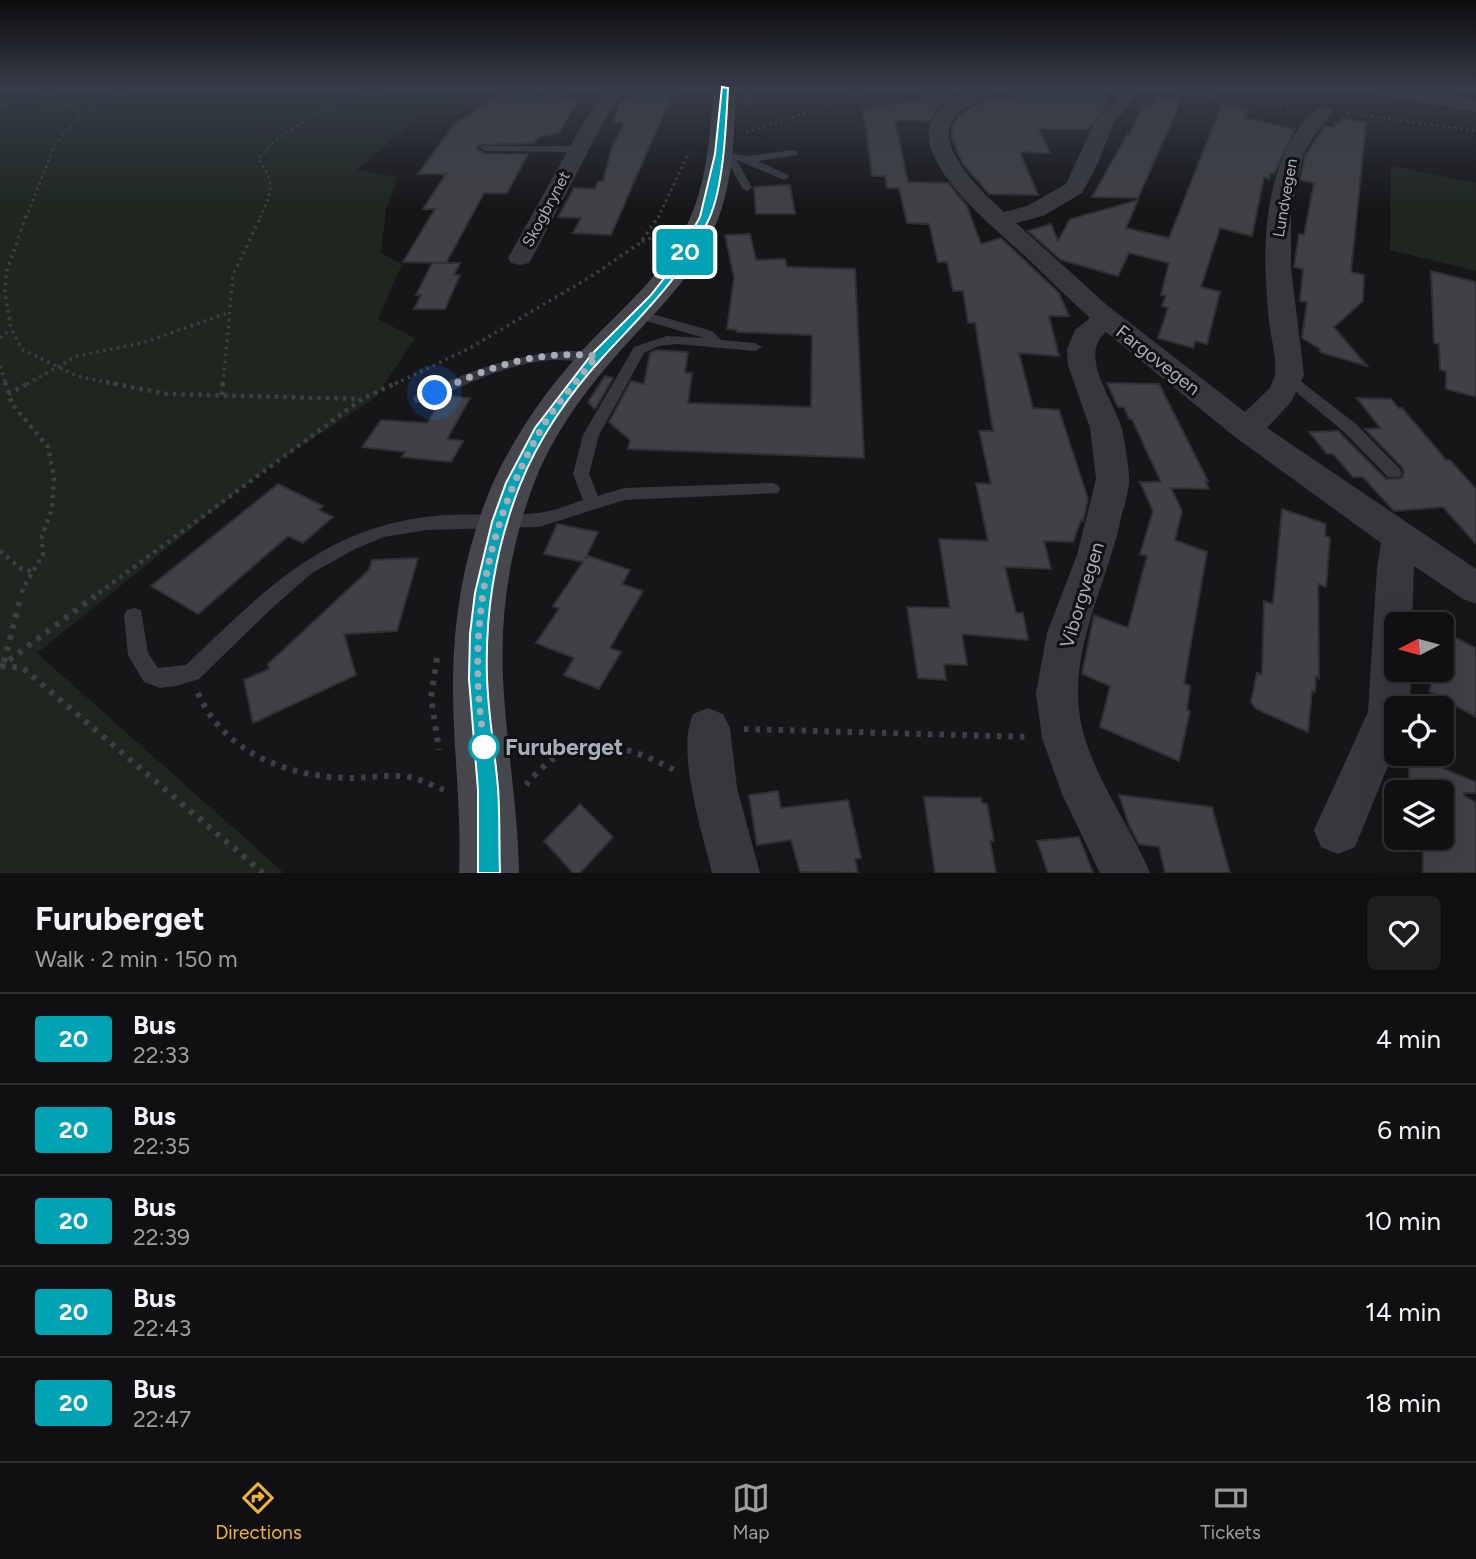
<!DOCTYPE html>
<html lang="en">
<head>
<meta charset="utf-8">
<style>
	:root { --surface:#101012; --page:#1e1e20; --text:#f1f3f6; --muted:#9c9d9f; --line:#303032; --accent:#f2b134 }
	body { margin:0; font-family:Figtree,sans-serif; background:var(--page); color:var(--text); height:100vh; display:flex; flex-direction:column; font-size:26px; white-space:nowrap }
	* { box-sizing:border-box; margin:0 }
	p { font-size:23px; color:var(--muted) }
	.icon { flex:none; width:38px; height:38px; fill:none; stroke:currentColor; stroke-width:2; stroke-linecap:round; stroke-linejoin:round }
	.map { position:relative; height:873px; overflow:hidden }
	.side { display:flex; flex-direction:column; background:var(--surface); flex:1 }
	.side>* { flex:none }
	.badge { padding:0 14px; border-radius:5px; font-size:24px; line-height:46px }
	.needle { width:46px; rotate:264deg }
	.fabs { position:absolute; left:1384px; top:612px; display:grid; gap:14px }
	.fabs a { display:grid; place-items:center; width:70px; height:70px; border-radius:10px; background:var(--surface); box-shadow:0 7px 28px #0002,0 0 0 2px var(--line); font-size:35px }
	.you { position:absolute; width:35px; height:35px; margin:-18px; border:5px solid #fff; border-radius:50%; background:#1a73e8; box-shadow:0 0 0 10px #1a73e833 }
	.map>.badge { position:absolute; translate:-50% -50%; box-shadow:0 0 0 4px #fff }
	.round { display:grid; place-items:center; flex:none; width:74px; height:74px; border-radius:10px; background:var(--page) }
	.headline { display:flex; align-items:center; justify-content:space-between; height:119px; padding:0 35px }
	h1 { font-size:33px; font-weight:700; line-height:52px }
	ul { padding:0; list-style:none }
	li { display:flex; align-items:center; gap:21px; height:91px; padding:0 35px; border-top:2px solid var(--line) }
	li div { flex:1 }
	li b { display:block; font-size:26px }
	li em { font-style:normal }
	li .badge { min-width:77px; font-weight:700; text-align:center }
	.tab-bar { display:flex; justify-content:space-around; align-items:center; height:98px; border-top:2px solid var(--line); background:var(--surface); font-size:19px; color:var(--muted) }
	.tab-bar a { display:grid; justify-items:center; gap:4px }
	.tab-bar .current { color:var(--accent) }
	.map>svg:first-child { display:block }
</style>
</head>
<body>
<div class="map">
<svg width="1476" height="873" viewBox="0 0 1476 873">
	<rect width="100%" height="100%" fill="#161618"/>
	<path fill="#1e261f" d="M0,88h496l-41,29h-37l-61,53 41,7 -12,32 -5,44 21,11 -24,55 37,19 -39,59 -114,75 -225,181 247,220h-284z
		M1391,166l85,17v88l-86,-21z"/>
	<path fill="#404145" stroke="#303034" stroke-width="2" d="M633,88h42l-64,147 -38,-2 8,-15 -23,-1 16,-29 21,1 3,-8h5l9,-34 12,-24h-11l8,-22h6z
		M1012,88h85l11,16 -20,25h-49l11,24 -30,-1 18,43 -49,-1 -26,-30 -11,-26v-11l7,-11 10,-7 18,-9h32z
		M921,89h26l4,8 -13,11 -9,13 -34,-1 13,62 40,1 19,23 14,38 20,-6 58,55 10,23h-20l10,40 -40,-3 14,55 26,2 29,89 -5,22 -2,-1 -8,22 -29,-1 7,28 -46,-2 11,46h7l5,27 -66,-6 5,31 -23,-1 2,16 -28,-2 -11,-71 43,1 -11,-69 49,2 -12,-58 15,1 -12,-53h14l-18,-108h-7l-5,-32h-10l-6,-29h-9l-9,-38 -22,-1 -8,-35h-12l-2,-12h-13l-9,-68 62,-8z
		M501,95l78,4 -20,34 -20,4 -5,6 -55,2 -2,4 8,5h43l-21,39h-23l-38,70 -43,-1 32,-53h-12l23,-35h-28l37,-51z
		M1158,97l23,4 -43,97 -46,-1 36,-64 1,3 14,-31 6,2z
		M1222,104l25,5 -3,9 51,11 -21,45 -4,-1 -1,6 -5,-2 -12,59 -32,-8 -19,59 19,5 -13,52 -12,-3 -2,7 -35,-10 10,-30 -6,-2 4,-10 -5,-1 8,-32 -40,-10 -11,23 -57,-16 -33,-29 23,-7 7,17 12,-22 68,-19 -12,28 43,10z
		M1341,118l25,5 -15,149 13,3 -1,26 -29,26 33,39 -47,-14v-3l-18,-11 5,-36 -7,-1 3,-32 -9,-2 5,-33 5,1 10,-52 -14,-3 5,-24 20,-30 10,2v-5l5,1z
		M790,185l5,29h-39l-2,-27z
		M750,234l6,26 29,-1 2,8 68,2 9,189 -236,-9 2,-9 -21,-18 22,-41 13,3 6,-31 6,-3 32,2 -3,21h7l-4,30 123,4 1,-72 -75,-3v-2l-10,-1 7,-51 -9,-43z
		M432,263h28l-6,12h6l-15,34h-31l7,-14h-5z
		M1431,271l45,11v115l-30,-8v-18l-6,-1 -1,-26 -5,-1z
		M605,376l8,2 -18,31 -7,-7z
		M1107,383l52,1 49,97h-3l4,8 -38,-1 11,23 -7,29 32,12 -23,131 6,3 -3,24 3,1 -11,50 -79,-34 10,-41 -28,-12 12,-59 34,13 19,-72 -7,-2 13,-43 -13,-29h21l-29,-63h-3l-5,-12h-6z
		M447,396l23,2 -23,41 16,2 -12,21 -49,-5 3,-5 -43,-5 19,-27 46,3 16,-25z
		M1357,398l34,1 7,9h4l44,52h4l26,29v55l-33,-37 -49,4 -31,-34h-10l-20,-23h-6l-18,-22 29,-1 48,48 16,-1 2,-6 -2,-5 -37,-38 15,-1z
		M278,484l45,22 -4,4 14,7 -30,26 -15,-7 -90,78 -47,-28z
		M1282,509l44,15 -1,12 5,2 -4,49 -8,-3 1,94 -3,-2 -1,16 -3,-1 -4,41 -52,-23 -5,-7 6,-29 5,2 2,-74 9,3z
		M557,524l41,8 -13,27 3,-3 42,14 -8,14 21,7 -33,57 11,4 -22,37 -35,-14 10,-17 -38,-15 23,-34 -6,-3 30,-44 -39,-8z
		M418,558l-21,73 -53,3 12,41 -103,48 -9,-43 25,-11 -1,-5 101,-94 3,-10z
		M1442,631l34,17v69l-47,-26 8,-21h5z
		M1409,754l67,28v11h-12v3l12,6v71h-53v-35h19v-45h-33z
		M778,791l3,17 67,-8 13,58 -6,1 3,14 -58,-1 -9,-32 -34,5 -8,-50z
		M1119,795l93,12 18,66h-65l-6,-26 -20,-3 -10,-19z
		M924,797l57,1 1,5 5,1 7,37h-4l6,32h-61z
		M580,804l33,33 -33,36h-7l-29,-32z
		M1079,837l14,36h-45l-11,-32z"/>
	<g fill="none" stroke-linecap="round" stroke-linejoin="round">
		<path stroke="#3d3f44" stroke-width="2.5" stroke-dasharray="2.5 3.5" stroke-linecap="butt" d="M1149,89l147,19
			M28,102l43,5 8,11
			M0,107l68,-19
			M1347,113l129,18
			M746,132l78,-25 43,-19
			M26,218l29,-74 24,-26 52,-30
			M260,218c12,-26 16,-35 -2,-59 35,-42 84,-58 135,-71
			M658,218l31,-66"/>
		<path stroke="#3d3f44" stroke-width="3.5" stroke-dasharray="2.5 4.5" stroke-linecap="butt" d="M26,216l-20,57 -1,19 6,37 12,21 54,26 38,8
			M642,242l27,-12
			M0,338l11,-9
			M0,366l6,18
			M27,384l50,-28 65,-13 86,-30
			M223,384l10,-109 28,-59
			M395,384l73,-35 122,-72 50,-34 19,-27"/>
		<path stroke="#3d3f44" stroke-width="4.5" stroke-dasharray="3.5 5" stroke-linecap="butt" d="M5,382l7,22 36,43 6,31 -2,31 -10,27 1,19 -20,33 -2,10
			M106,382l61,12 194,5
			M8,394l22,-12
			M222,395l1,-13
			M0,551l20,17 13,4
			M92,598l270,-199 36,-17"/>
		<path stroke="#3d3f44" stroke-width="6" stroke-dasharray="4.5 7" stroke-linecap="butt" d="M437,658l-6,40 8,52
			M4,662l17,-66
			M1,666l22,2 240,205
			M0,667l95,-71
			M198,693c26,60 90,84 151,85 19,0 40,-4 60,-1 12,2 24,9 35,13
			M744,729l285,8
			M526,785c10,-12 28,-30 42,-35 34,-13 77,4 106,20"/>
		<path fill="#37383d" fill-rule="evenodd" d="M613,88l3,1v4l-67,2 -4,-3 4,-3z
			M743,88h8v17l-8,-2z
			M481,146h97l5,3 -5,3 -93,-1 -5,-3z
			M793,150l4,1v4l-39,6 30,14 1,2 -5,3 -47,-20 15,28 -5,3 -5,-3 -16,-30 -12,-4 5,-3 28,5z
			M638,310l74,21 9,9 34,3 7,4 -7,4 -78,-7 -18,2 -15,7 -45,82 -10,39 9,22 26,-8 148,-5 6,2 2,4 -2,4 -154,7 -85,27 -112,3 -43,7 -29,12 -43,24 -42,37 -71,69 -23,7 -16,2 -16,-6 -16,-27 -4,-39 3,-6 7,-2 7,2 7,43 10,15 28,-3c74,-70 132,-134 239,-148 37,-5 75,0 112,-4 15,-1 31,-8 46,-13l-10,-26 10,-39 51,-88 33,-11 37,2 -71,-21v-6z
			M572,351l25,1 7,4c-10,9 -39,3 -53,4 -45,4 -85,24 -125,43h-10l-3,-4 3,-4c51,-23 100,-42 156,-44z
			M1289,374l5,2 62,48 44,45 2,4 -2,4h-12l-44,-45 -60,-50 -2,-3 2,-3z"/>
		<path fill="#37383d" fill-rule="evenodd" d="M607,88h18l-22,35 -71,135 -3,5 -9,2 -9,-2 -3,-5 75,-135z
			M974,88h25c-10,12 -30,14 -42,26 -29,29 26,79 47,98l23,-6 39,-22 28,-61 24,-26 -9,-9c12,0 21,-2 28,8l-24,28 -15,39 -16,30 -39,23 -27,7 92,83 137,106 25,-24 5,-13c2,-18 -4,-35 -6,-53 -6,-61 -8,-128 23,-183 7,-12 19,-30 33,-34l9,6 -19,23 -12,21 -12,55v58l13,107 -13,27 -24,26 209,141v35l-13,-5 -49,-33 -2,59h-16v45h15l-1,39h-14v37l-41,101 -17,7 -17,-7 -7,-17 54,-118 9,-144 4,-25 -146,-106 -129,-105c-29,24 9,69 16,97 3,15 6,32 7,47 1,13 -5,29 -8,42 -12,57 -43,115 -43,174 -1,66 48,123 72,181h-50l-38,-79 -20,-56 -6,-45 11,-60 30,-78 19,-76 -6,-51 -22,-63 -1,-16 8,-19 15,-12c-21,-19 -41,-39 -62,-59 -28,-27 -104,-85 -99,-129 3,-21 28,-34 45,-42z
			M1360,88h42l74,12v12l-107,-19z
			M708,708l15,6 7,14 7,60 23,85h-48c-10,-42 -36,-121 -19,-159z"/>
		<path fill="#45474d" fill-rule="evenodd" d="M714,88h22c-2,43 -2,90 -18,131 -23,59 -63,92 -103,138 -34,39 -64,81 -82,129 -23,61 -33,127 -30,192 3,65 15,130 16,195h-60c3,-66 -7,-131 -6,-196 1,-66 13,-131 39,-192 24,-53 59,-102 99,-144 38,-39 77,-71 99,-123 18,-40 20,-87 24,-130z"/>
	</g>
	<linearGradient id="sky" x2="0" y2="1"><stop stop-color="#0c0c0d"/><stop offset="0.42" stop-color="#363c48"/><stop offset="1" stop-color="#363c48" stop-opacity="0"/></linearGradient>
	<rect width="1476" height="210" fill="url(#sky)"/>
	<path fill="#00a3b4" stroke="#fff" stroke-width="2" d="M722,87l6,1c-2,37 -4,98 -19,131 -28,60 -63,91 -106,138 -33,36 -65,82 -83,128 -24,61 -35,128 -33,192 1,37 8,74 11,111 2,28 1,57 2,85h-22v-83l-9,-111 1,-45 5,-41 17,-71 14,-39 29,-55 57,-74 58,-58 19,-24 31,-55 15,-63z"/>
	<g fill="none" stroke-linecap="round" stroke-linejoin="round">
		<path stroke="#a8adb8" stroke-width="7" stroke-dasharray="0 12.6" d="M435,393c55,-27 100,-43 162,-37 -20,25 -43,50 -58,77 -42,74 -64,160 -61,245 0,23 4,46 6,69"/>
	</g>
	<circle fill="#fff" stroke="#00a3b4" stroke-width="3.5" cx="484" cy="747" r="14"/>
	<g text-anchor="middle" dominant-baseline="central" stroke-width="6" stroke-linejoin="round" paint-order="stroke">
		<g font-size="16" fill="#a8adb8" stroke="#111113">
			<text transform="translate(1285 198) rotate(-80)">Lundvegen</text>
			<text transform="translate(546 209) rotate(-62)">Skogbrynet</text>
		</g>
		<g font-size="19" fill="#a8adb8" stroke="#111113">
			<text transform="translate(1158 360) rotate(38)">Fargovegen</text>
			<text transform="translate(1082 595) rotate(-73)">Viborgvegen</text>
		</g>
		<g font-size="23" font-weight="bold" fill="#a8adb8" stroke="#111113" text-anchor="start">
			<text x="505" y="747">Furuberget</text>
		</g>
	</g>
</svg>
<div class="fabs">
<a><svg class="needle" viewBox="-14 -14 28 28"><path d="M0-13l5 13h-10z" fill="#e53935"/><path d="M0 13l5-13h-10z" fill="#9c9d9f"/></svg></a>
<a><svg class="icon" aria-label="locate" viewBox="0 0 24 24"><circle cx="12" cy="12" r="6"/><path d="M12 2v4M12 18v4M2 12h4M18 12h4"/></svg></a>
<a><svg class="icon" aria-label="layers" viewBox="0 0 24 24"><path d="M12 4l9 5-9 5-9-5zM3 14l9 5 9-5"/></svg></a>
</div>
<div class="you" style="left:435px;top:393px"></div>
<b class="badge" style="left:685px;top:252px;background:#00a3b4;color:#fff">20</b>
</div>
<section class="side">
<div class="headline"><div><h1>Furuberget</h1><p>Walk · 2 min · 150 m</p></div><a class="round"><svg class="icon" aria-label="heart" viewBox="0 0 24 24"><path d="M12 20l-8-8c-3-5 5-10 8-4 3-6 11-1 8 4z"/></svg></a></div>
<ul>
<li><span class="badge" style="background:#00a3b4;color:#fff">20</span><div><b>Bus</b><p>22:33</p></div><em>4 min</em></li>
<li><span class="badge" style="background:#00a3b4;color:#fff">20</span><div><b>Bus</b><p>22:35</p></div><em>6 min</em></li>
<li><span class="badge" style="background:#00a3b4;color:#fff">20</span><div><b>Bus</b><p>22:39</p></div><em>10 min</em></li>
<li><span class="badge" style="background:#00a3b4;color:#fff">20</span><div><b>Bus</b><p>22:43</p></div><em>14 min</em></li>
<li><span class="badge" style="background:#00a3b4;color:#fff">20</span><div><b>Bus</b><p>22:47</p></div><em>18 min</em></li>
</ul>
</section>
<nav class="tab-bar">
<a class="current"><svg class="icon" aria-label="directions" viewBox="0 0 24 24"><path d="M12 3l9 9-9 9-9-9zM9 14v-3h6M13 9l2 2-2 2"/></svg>Directions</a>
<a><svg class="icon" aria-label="map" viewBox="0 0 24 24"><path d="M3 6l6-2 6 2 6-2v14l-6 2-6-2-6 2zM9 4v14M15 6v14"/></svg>Map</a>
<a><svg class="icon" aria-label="tickets" viewBox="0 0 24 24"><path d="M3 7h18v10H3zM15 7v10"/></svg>Tickets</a>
</nav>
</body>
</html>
